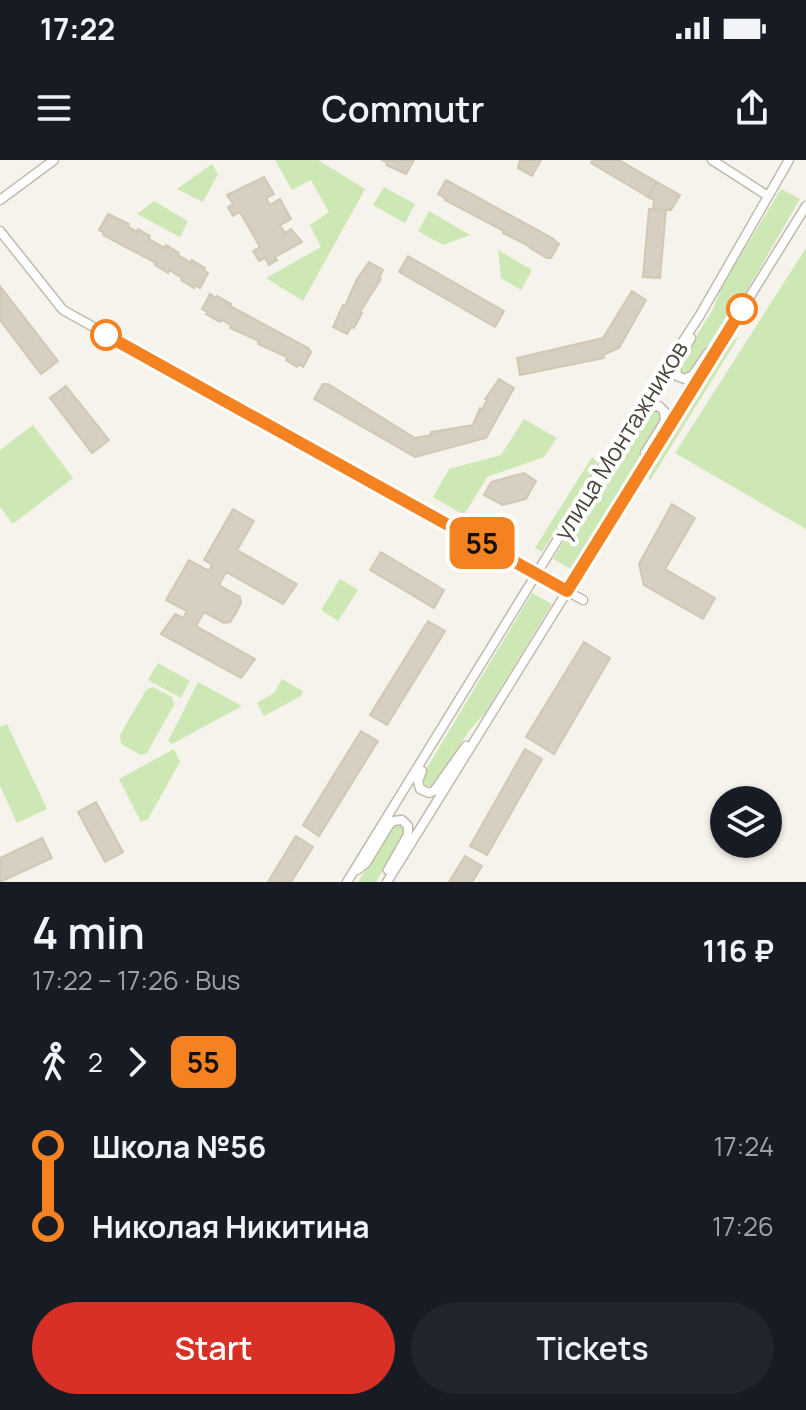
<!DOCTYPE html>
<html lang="en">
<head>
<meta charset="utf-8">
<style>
	:root { --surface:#171b24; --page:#20242c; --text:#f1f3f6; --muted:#9ea1a6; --accent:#d93025 }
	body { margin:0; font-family:Manrope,sans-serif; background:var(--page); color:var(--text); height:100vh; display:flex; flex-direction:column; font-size:30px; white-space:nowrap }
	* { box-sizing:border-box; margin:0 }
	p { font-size:26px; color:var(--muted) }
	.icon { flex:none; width:44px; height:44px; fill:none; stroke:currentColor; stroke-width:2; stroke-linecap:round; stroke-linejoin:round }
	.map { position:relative; height:722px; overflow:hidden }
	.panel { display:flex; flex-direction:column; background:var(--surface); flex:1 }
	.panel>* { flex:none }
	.badge { padding:0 16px; border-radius:12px; font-size:28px; line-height:52px }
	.tools { position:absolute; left:710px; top:626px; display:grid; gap:16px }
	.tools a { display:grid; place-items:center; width:72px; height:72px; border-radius:50%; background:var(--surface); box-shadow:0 2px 6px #0004; font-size:40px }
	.map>.badge { position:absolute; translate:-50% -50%; box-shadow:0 0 0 4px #fff }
	.legs { display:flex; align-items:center; gap:12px; height:88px; padding:0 32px; font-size:26px }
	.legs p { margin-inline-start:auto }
	.headline { display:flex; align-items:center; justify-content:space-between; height:136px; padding:0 32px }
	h1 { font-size:44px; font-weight:600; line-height:60px }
	.button { display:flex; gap:16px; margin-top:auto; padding:16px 32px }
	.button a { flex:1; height:92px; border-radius:48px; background:var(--accent); color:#fff; font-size:32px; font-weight:600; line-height:92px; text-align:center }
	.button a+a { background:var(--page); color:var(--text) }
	ul { padding:0 32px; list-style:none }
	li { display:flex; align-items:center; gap:28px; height:80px; font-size:30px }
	li i { display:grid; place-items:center; width:12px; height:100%; margin:0 10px; background:currentColor }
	li i::after { content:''; width:20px; height:20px; margin:-10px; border:6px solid; border-radius:50%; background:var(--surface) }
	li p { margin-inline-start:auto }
	li:first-child i { background:linear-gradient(#0000 50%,currentColor 0) }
	li:last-child i { background:linear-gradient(currentColor 50%,#0000 0) }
	.status { display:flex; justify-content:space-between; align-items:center; height:56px; padding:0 40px; background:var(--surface); direction:ltr }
	.status svg { height:22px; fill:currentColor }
	header { display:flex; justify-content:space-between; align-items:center; height:104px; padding:0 32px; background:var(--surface); font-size:36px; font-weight:600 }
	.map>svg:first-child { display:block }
</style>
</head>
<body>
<div class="status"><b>17:22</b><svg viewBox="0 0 49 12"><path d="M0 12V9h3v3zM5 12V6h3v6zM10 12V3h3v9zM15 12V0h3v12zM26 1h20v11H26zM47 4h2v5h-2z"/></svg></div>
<header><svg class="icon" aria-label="menu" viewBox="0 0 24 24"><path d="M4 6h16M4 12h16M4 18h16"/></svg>Commutr<svg class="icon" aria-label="share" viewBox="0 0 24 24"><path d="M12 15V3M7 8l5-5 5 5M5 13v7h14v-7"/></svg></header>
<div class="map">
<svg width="806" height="722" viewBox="0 0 806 722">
	<rect width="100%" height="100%" fill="#f5f3eb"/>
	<path fill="#cee8b5" d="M275,0h43l47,29 -62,112 -37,-23 55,-31 -11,-22 19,-13 -18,-32 -19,10z
		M212,4l6,10 -15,28 -26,-13z
		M384,27l31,17 -10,19 -32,-18z
		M781,29l19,10 -58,100 -16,18 -34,55 -7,4 -4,-2 -1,-11 33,-54 9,-23z
		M154,41l34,20 -8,16 -43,-23z
		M429,51l41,24 -27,10 -25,-14z
		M806,88v281l-131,-76z
		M498,90l34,20 -11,20 -20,-12z
		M737,177l1,1 -88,143 -3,-6 73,-119z
		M658,250l5,9c-32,49 -59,101 -90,151l-20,-11 45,-75 16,-16 35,-57z
		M524,259l33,19 -13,19 -57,20 -23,38 -31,-18 16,-28 52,-14z
		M33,265l40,53 -60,46 -13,-17v-57z
		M592,297l5,5 -1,4 -54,86 -7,-4z
		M340,419l18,11 -20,31 -17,-11z
		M532,433l20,11 -67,109 -16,18 -34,53 -2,3 -8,-1 -3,-10z
		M158,503l32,18 -9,17 -33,-18z
		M282,519l21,12 -2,5 -37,20 -7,-13 17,-10z
		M198,522l44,24 -70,38 -4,-3z
		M153,527l19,10 2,8 -27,48 -6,2 -20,-11 -1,-9 26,-45z
		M7,564l40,85 -30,14 -17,-37v-59z
		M174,589l6,13 -32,57 -7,3 -22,-43z
		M396,663h7l2,10 -29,49h-18z"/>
	<path fill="#d7cfc1" stroke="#d1c8b4" stroke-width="2" d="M382,0h32l-8,14 -20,-9 1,-2z
		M520,0h21l-9,16 -14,-8z
		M593,0h26l38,22 -9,15 -57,-34z
		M264,17l10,17 -8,4 4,7 10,-6 11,20 -11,6 5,8 6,-4 11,13 -27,15 2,3 -8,5 -4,-7 -6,3 -6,-10 7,-4 -20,-35 -7,4 -5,-9 5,-3 -6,-9z
		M446,20l106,58 7,6 -8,14h-4l-17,-10 1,-1 -28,-14 1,-2 -59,-31 1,-1 -8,-5z
		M657,22l23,13 -9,15 -18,-1 1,-9 -6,-3z
		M649,49l17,1 -6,68 -17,-1z
		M108,54l21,10 -2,2 10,6 1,-3 12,7 -1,3 16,9 1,-3 13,8 -1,2 13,8 1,-3 13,8 -1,2 4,3 -8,15 -5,-3 -1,3 -13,-8 1,-2 -13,-8 -1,3 -13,-8 1,-2 -53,-28 1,-2 -5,-3z
		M408,96l96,55 -9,16 -96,-55z
		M369,102l14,8 -4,8 2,1 -21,33 2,1 -8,15 -2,-2 -5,8 -14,-7 10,-22 2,1 12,-27z
		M0,126l58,75 -17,13 -41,-54z
		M632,131l14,9 -27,48 -16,7 1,3 -84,17 -3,-17 86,-20z
		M210,134l6,4 1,-2 14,8 -1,2 78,42 3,4 -8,15 -4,-3 -2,3 -11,-7 1,-3 -29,-13 1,-3 -29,-13 2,-2 -10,-6 -2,2 -14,-8 2,-2 -6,-3z
		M499,219l15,9 -28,50 -71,19 -101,-58 9,-15h5l87,54 16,-3v-3l42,-7 7,-17 2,2 5,-10 -2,-1z
		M66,226l43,54 -17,13 -42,-55z
		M524,313l12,8 -10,18 -23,6 -19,-10 7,-13z
		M672,344l23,14 -30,51 50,29 -12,21 -59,-34 -5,-21z
		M233,349l21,12 -17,29 60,34 -14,20 -57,-32 -7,13 21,12 1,6 -5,10 -6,9 -6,1 -20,-11 -8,14 59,33 -14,19 -80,-44 14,-20 8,4 4,-7 -21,-11 23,-40 20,11 3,-6 -8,-5z
		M381,392l63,38 -10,18 -64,-38z
		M428,461l17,10 -58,94 -17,-10z
		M584,482l26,16 -56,96 -28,-17z
		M361,571l17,10 -59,95 -16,-11z
		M525,589l17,10 -55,96 -17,-9z
		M96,642l27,50 -18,10 -27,-50z
		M296,676l17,11 -22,35h-23z
		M42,678l10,20 -52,24v-24z
		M465,696l17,10 -10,16h-23z"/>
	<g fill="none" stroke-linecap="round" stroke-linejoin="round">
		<g stroke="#c1bbad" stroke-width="11">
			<path id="minor" d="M712,0l56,36
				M0,40l54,-40
				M0,71l63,79 520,290
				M691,178l-15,26 1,12 8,3 8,-4 15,-22
				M621,283l11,-9 18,-27 9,-1 5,5 1,10 -20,32
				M422,611l-4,10 2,8 9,4 5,-2 32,-45
				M357,710l9,-7 23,-38 4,-4 9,-1 6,6v9l-20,35
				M347,722l260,-423 93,-144 89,-155
				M387,722l419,-676"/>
		</g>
		<use href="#minor" stroke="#fff" stroke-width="8"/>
	</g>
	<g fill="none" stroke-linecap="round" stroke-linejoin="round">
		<g stroke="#fff" stroke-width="18">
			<path id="line-1" d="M106,175l461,256 175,-282"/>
		</g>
		<use href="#line-1" stroke="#f58220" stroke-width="12"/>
	</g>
	<g fill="#fff" stroke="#f58220" stroke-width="4">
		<circle cx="742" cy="149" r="14"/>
		<circle cx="106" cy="175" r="14"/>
	</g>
	<g text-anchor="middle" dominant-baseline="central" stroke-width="8" stroke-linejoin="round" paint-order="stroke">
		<g font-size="24" fill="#494439" stroke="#fff">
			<text transform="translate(620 280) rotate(-58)">улица Монтажников</text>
		</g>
	</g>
</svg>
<div class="tools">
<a><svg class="icon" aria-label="layers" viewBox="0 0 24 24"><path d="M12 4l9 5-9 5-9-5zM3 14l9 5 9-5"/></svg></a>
</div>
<b class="badge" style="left:482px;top:383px;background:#f58220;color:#111">55</b>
</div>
<section class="panel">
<div class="headline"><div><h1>4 min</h1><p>17:22 – 17:26 · Bus</p></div><b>116 ₽</b></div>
<div class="legs"><svg class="icon" aria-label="walk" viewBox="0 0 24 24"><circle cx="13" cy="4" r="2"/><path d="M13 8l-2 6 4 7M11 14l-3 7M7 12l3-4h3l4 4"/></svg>2<svg class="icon" aria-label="forward" viewBox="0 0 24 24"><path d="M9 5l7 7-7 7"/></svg><b class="badge" style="background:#f58220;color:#111">55</b></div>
<ul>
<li><i style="color:#f58220"></i><b>Школа №56</b><p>17:24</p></li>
<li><i style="color:#f58220"></i><b>Николая Никитина</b><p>17:26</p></li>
</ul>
<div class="button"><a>Start</a><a>Tickets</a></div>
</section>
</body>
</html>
